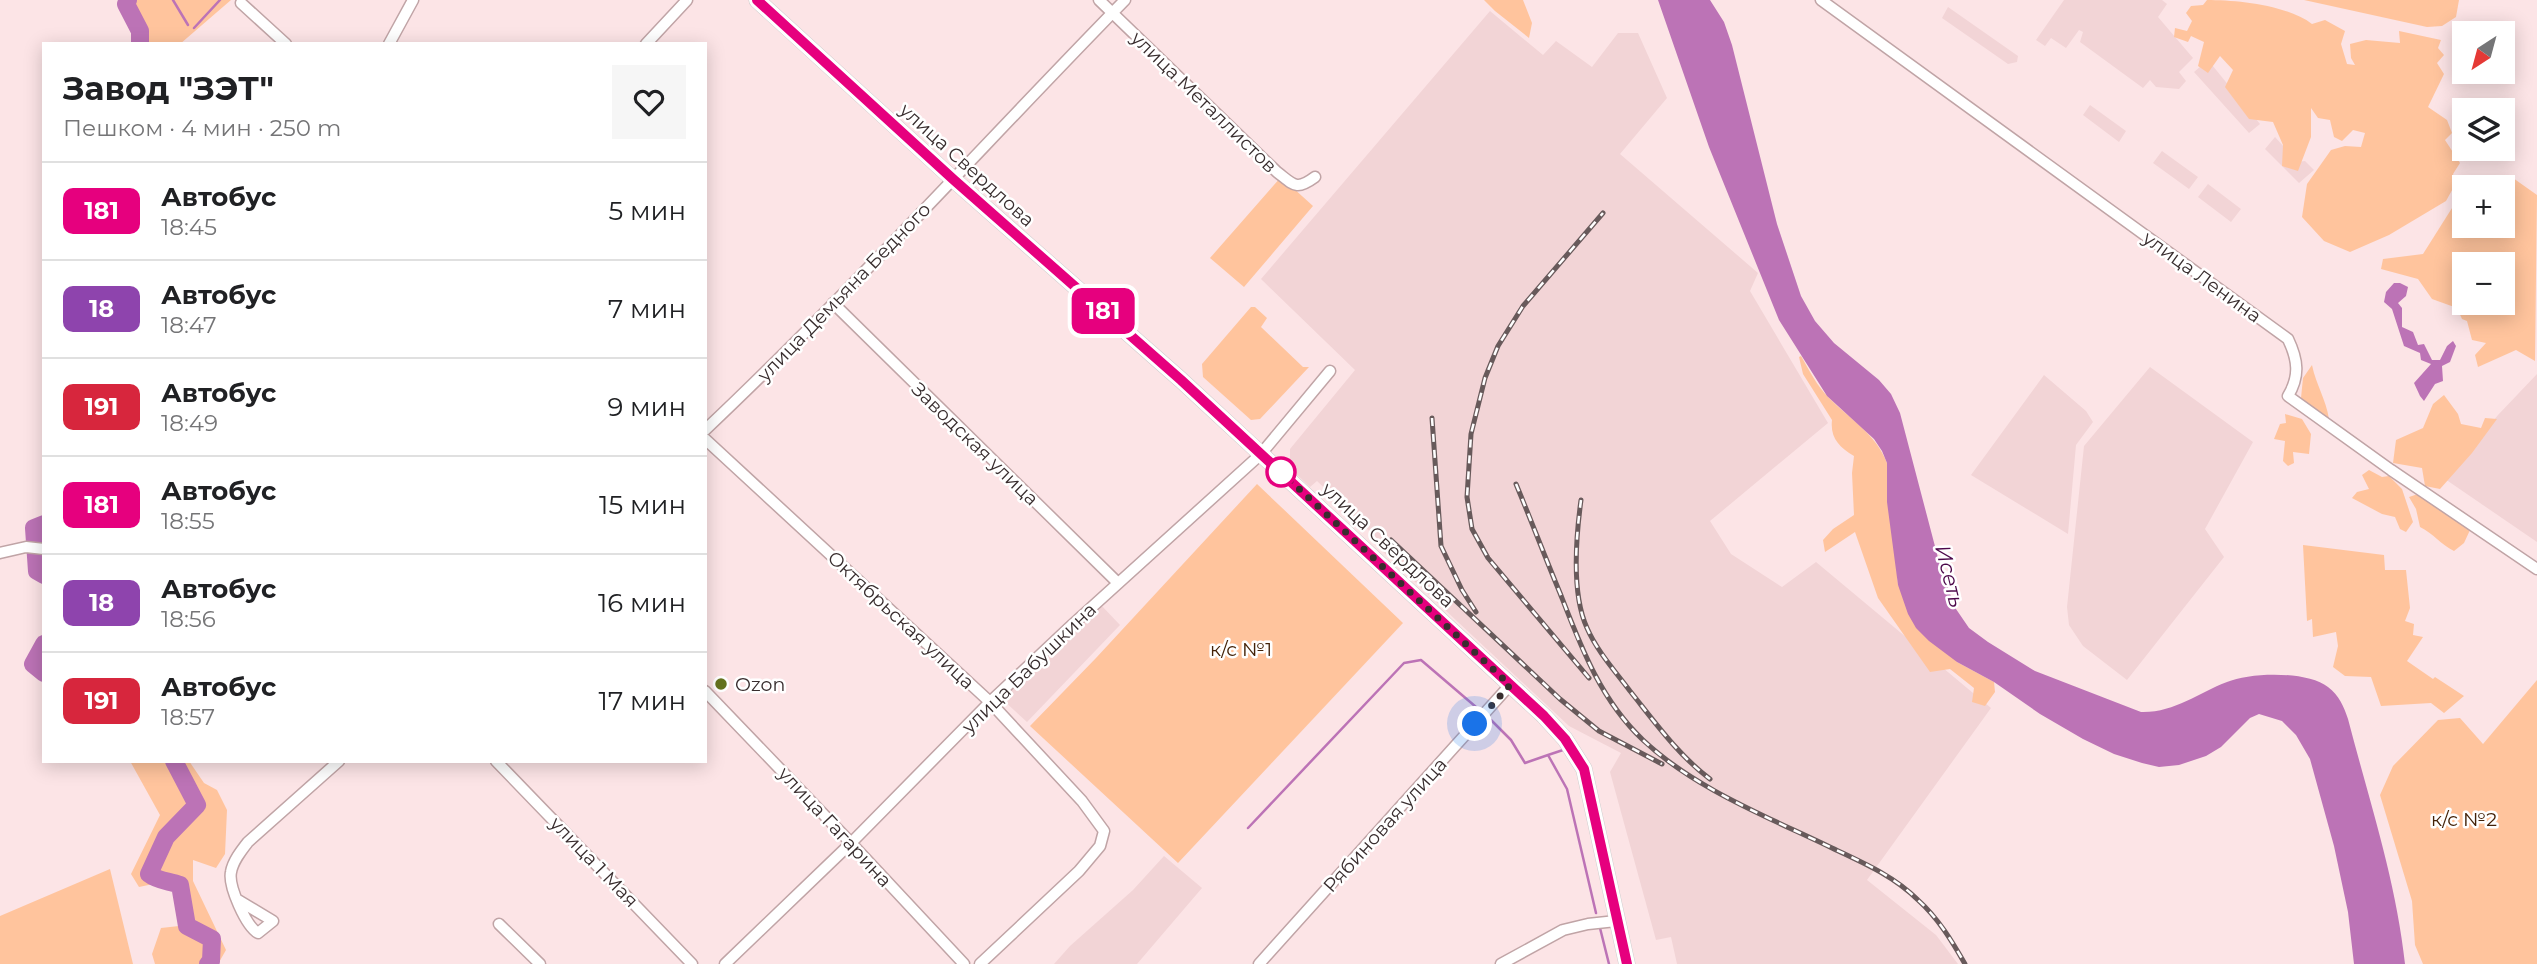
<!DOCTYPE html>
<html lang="ru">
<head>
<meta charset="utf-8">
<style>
	:root { --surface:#fff; --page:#f6f6f6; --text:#202124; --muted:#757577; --line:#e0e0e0 }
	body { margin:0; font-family:Montserrat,sans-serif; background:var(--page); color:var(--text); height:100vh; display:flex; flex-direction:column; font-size:26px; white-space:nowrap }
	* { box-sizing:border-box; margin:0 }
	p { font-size:23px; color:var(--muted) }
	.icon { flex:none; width:38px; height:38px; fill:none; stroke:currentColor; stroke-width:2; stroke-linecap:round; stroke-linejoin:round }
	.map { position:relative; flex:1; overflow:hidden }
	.details { position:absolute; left:42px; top:42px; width:665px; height:721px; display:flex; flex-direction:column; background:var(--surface); border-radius:0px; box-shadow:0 4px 18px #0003 }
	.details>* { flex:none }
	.badge { padding:0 14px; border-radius:10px; font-size:24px; line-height:46px }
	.needle { width:46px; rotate:216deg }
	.fabs { position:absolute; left:2452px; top:21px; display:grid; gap:14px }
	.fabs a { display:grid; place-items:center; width:63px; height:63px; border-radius:0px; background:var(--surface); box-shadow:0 4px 18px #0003; font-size:35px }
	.you { position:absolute; width:35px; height:35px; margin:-18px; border:5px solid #fff; border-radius:50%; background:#1a73e8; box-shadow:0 0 0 10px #1a73e833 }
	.map>.badge { position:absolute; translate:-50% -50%; box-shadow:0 0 0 4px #fff }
	.round { display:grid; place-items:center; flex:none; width:74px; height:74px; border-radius:0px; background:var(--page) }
	.overview { display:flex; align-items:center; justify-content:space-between; height:119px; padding:0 21px }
	h1 { font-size:33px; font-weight:700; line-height:52px }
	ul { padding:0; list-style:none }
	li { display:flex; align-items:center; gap:21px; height:98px; padding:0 21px; border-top:2px solid var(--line) }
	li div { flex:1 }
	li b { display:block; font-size:26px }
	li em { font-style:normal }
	li .badge { min-width:77px; font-weight:700; text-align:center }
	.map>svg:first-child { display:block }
</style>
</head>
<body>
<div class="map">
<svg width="2537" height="964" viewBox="0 0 2537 964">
	<rect width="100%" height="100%" fill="#fce4e6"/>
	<path fill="#f2d4d6" d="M2064,0h98l5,4 -9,13 35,41 -14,14 7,9 -7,8 -23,-2 -6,-7 -7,8 -63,-46 3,-10 -4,-2 -13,18 -15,-10 -6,8 -9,-6z
		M1948,7l70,49 -1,6 -9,2 -66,-46z
		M1490,11l53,44 13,-14 36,26 26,-34h20l29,65 -47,56 138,119 -8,18 78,132 -118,98 21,33 51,33 34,-25 175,146 -124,172 69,55 22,29h-281l-6,-27 -15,3 -46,-168 11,-19 -52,-27 -190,-178 3,-5 -65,-62 -7,6 -20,-19v-19l65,-79 -94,-91z
		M2208,60l52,64 -11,9 -55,-61z
		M2090,105l36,26 -7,11 -36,-27z
		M2275,137l23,25 7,-1 9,9 -15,13 -34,-34z
		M2162,151l36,26 -9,12 -36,-26z
		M2208,184l33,25 -10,13 -33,-25z
		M2150,367l103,75 -48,87 19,28 -97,123 -44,-34 -14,-21 -2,-18 17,-161z
		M2537,374v168l-92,-63 53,-64z
		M2044,375l42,36 7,11 -17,23 -8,89 -97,-59z
		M1101,605l19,20 -93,97 -25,-23z
		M1164,856l38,32 -65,76h-83l16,-18 63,-56z"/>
	<path fill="#ffc49d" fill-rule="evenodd" d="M128,0h103l-51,44h-40v-13l-14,-27z
		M1484,0h39l9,23 -3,15 -34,-27z
		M2207,0c30,0 80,5 105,24l13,-4 20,11 -4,13 6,20 8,1 -4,-7 -1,-14 16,-4 34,3 -1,-12 42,9 -3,8 6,7 -7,8 7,11 -16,33 19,13 5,13 -7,7 15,23 -7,11 3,9 -10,18 -57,34 -39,17 -26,-11 -22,-24 5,-33 24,-34 14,-4 16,1 4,-14 -12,-3 -11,11 -8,-4 -4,-17 -12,-2 -7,-10v29l-13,34 -16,-5 1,-21 -10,-23 -24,-3 -24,-32 8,-17 -13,-14 -12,17 -10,-7 6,-24 -13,-6 -3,6 -14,-5 1,-9 12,3 5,-10 -6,-8 5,-7 12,-1z
		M2304,0h155l-3,17 -14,9 -15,1z
		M1281,177l32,29 -69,81 -34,-29z
		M2513,178l24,17 -2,166 -19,-11 -38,17 -3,-12 11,-12 -14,-3 -5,-19 -5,-2 -5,-11 -25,-9 -14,-20 -37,-10 2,-10 40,-5 41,-65v24l-8,23 12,-10h34v-39h-2zM2464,264h38v39h-38z
		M1251,307h4l12,11 -6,9 42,40h6l-49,52 -9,1 -48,-43 -1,-13z
		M1801,356c8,14 16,30 28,42 21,21 47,36 58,65l11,122 59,77 37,20 1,10 -10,14 -13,-4 2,-14 -24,-19 -20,3 -52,-74 -23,-66 -30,20 -2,-12 10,-11 21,-14 -2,-42 2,-17c-15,-9 -24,-18 -22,-36l-29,-46 -4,-17z
		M2312,365c4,20 14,34 17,54l-28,-21 2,-20z
		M2444,395l14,19 3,10 20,4 4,-10 12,1 -25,34 -32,36 -15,-3 -3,-18 -29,-5 3,-23 27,-12 10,-24z
		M2285,414l17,5 9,15 -2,20 -16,-2 1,11 -6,3 -5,-5 2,-20 -11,-2 6,-15 6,-1z
		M2369,470l13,7 7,-1 13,13 11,33 -7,10 -6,-3 -5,-12 -13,-3 -30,-16 5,-6 12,-3 -7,-14z
		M1257,484l146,139 -225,240 -148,-137 66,-68z
		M2418,494l52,36 -6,13 -10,8c-14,-7 -20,-17 -34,-24l-4,-18 -7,-12z
		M2303,545l81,10 1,15h21l4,38 -5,13 9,3 -1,11 10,2 -16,24 26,18 2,-2 29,19 -20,17 -13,-10 -50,3 -10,-29 -26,-1 -12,-9 5,-21 -2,-14 -23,5 -1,-18 -5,2z
		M2537,680v284h-114l-8,-19 -3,-44 -32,-106 13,-29 45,-46 22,-2 23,26z
		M130,761h59l15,22 13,7 10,20 -2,44 -9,14 -23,-8v21l33,69 -8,14h-63l-3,-10 9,-26 18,-2 -3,-34 -18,-9 -19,4 -8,-13 29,-59z
		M110,869l23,95h-133v-48z"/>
	<path fill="#bc73b6" d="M1658,0h52l14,22 8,23 45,179 24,72 14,25 19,22 45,37 12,14 9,19 42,160 14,36 13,19 19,14 47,29 106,41c33,1 57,-19 86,-30 24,-10 80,-11 101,5 11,8 16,20 20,32 21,81 48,161 57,245h-51l-6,-52 -14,-66 -24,-87 -14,-24 -14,-14 -23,-7 -9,4 -29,29 -15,9 -27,9 -20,2 -17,-4 -28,-9 -31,-15 -43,-25 -46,-32 -37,-20 -28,-21 -13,-13 -8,-14 -10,-29 -11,-83v-39l-5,-12 -8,-12 -47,-43 -48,-76 -70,-173z
		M2394,283h6l8,4 -2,9 -8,7 4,5v19l11,5 5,13 6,-1 8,16h8l7,-14 6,-5 3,5 -6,16 -8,4 1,15 -8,3 -11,17 -4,-5 -6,-13 17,-19 -10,-4 -1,-7 -16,-7 -12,-37 -8,-7 2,-10z"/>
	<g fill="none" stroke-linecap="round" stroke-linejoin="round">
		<path stroke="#bc73b6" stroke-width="2.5" d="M173,0l15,25
			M194,28l26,-28
			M1491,720l20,20 14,23 23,-8
			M1563,750l-15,5 19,34 29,124
			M1248,828l156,-165 17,-3 55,47
			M1600,928l9,36"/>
		<path stroke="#bc73b6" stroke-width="18" d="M128,0l-2,4 14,27v13
			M44,524l-10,4 3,43 7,4
			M44,644l-11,20 11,9
			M174,761l23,44 -31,32 -17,37c9,7 20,7 31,11l7,41 25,13 -1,22 -3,3"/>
		<g stroke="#c0a4a6" stroke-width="13">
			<path id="minor" d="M1099,0l178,172c17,13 19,19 38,5
				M1821,0l467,339c10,21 12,37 0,57l103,74 146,99
				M241,3l45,41
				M389,44l24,-44
				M646,44l41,-44
				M833,303l285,280
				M705,430c146,-138 280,-287 420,-430
				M705,439l285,263 92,99 22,30 -4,15 -21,25 -99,93
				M0,553l26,-6 18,2
				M705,691l146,152 113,121
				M496,761l196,203
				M238,900l35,21 -15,12c-12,-7 -30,-47 -27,-61 2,-11 10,-21 17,-30l91,-81
				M499,924l41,40
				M725,964l126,-121 139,-141 81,-76 190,-172 69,-83
				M1259,964l251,-279
				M1501,964l62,-34 25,-6 28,-3"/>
		</g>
		<g stroke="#cfcdcd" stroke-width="17">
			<path id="major" d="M757,0l197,180 227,200 363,336 21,23 19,30 43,195"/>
		</g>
		<use href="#minor" stroke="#fff" stroke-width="10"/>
		<use href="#major" stroke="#e59ec2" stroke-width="14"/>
		<g stroke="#685a5b" stroke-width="5">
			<path id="rail" d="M1432,418l9,128 21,44 14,22
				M1516,484c15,36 29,73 44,109 21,54 40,106 83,147 52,49 125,77 189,108 30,14 62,28 86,52 20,18 34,41 47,64
				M1581,500c-5,37 -10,93 6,128 10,23 28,43 43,63 24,30 48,64 80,88
				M1391,540l169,159 39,32 63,33
				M1589,678l-101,-120 -16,-29 -5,-32 4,-63 14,-56 13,-32 25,-40 80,-93"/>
		</g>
		<use href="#rail" stroke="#fff" stroke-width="2.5" stroke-dasharray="8" stroke-linecap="butt"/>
	</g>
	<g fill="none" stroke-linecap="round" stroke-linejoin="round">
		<g stroke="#fff" stroke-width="16">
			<path id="line" d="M757,0l197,180 227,200 363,336 21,23 19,30 43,195"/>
		</g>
		<use href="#line" stroke="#e6007e" stroke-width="10"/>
		<path stroke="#382d2e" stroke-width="7" stroke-dasharray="0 12.6" d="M1281,472l229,213 -35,39"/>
	</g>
	<circle fill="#fff" stroke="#e6007e" stroke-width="3.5" cx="1281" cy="472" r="14"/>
	<circle fill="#65731e" stroke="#fff" stroke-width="2.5" cx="721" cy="684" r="7"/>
	<g text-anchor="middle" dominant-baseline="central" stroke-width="5" stroke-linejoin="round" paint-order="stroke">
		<g font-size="19" fill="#382d2e" stroke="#fff">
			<text transform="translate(1204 102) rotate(44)">улица Металлистов</text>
			<text transform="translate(967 165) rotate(42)">улица Свердлова</text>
			<text transform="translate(2202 277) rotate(36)">улица Ленина</text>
			<text transform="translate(844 292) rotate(-46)">улица Демьяна Бедного</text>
			<text transform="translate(975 444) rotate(44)">Заводская улица</text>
			<text transform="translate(1388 545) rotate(43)">улица Свердлова</text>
			<text transform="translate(901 620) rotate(43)">Октябрьская улица</text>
			<text transform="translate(1029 668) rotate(-44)">улица Бабушкина</text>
			<text transform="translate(1385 825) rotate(-48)">Рябиновая улица</text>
			<text transform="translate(835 827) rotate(47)">улица Гагарина</text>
			<text transform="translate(594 862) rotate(46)">улица 1 Мая</text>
		</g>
		<g font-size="19" fill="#432208" stroke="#fff">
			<text x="1241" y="649">к/с №1</text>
			<text x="2464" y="819">к/с №2</text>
		</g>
		<g font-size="19" fill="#382d2e" stroke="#fff" text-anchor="start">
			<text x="735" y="684">Ozon</text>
		</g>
		<g font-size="21" font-style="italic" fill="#4c074a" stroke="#fff">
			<text transform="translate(1950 576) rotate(76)">Исеть</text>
		</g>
	</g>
</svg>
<div class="fabs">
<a><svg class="needle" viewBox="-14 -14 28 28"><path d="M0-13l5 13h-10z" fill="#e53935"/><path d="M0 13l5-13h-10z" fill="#757577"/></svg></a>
<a><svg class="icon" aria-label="layers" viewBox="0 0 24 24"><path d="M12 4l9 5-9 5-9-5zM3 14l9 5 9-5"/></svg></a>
<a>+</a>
<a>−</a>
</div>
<div class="you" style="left:1475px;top:724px"></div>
<b class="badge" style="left:1103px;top:311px;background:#e6007e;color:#fff">181</b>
<section class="details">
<div class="overview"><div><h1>Завод &quot;ЗЭТ&quot;</h1><p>Пешком · 4 мин · 250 m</p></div><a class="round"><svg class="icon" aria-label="heart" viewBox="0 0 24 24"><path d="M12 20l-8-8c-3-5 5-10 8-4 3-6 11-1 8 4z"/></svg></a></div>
<ul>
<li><span class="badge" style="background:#e6007e;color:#fff">181</span><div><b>Автобус</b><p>18:45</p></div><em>5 мин</em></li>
<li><span class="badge" style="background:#8e44ad;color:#fff">18</span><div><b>Автобус</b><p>18:47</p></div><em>7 мин</em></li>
<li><span class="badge" style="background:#d7263d;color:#fff">191</span><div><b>Автобус</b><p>18:49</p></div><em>9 мин</em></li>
<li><span class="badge" style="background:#e6007e;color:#fff">181</span><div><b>Автобус</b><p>18:55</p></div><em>15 мин</em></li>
<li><span class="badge" style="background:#8e44ad;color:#fff">18</span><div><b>Автобус</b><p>18:56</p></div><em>16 мин</em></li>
<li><span class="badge" style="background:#d7263d;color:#fff">191</span><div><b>Автобус</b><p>18:57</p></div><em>17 мин</em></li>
</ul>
</section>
</div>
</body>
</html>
